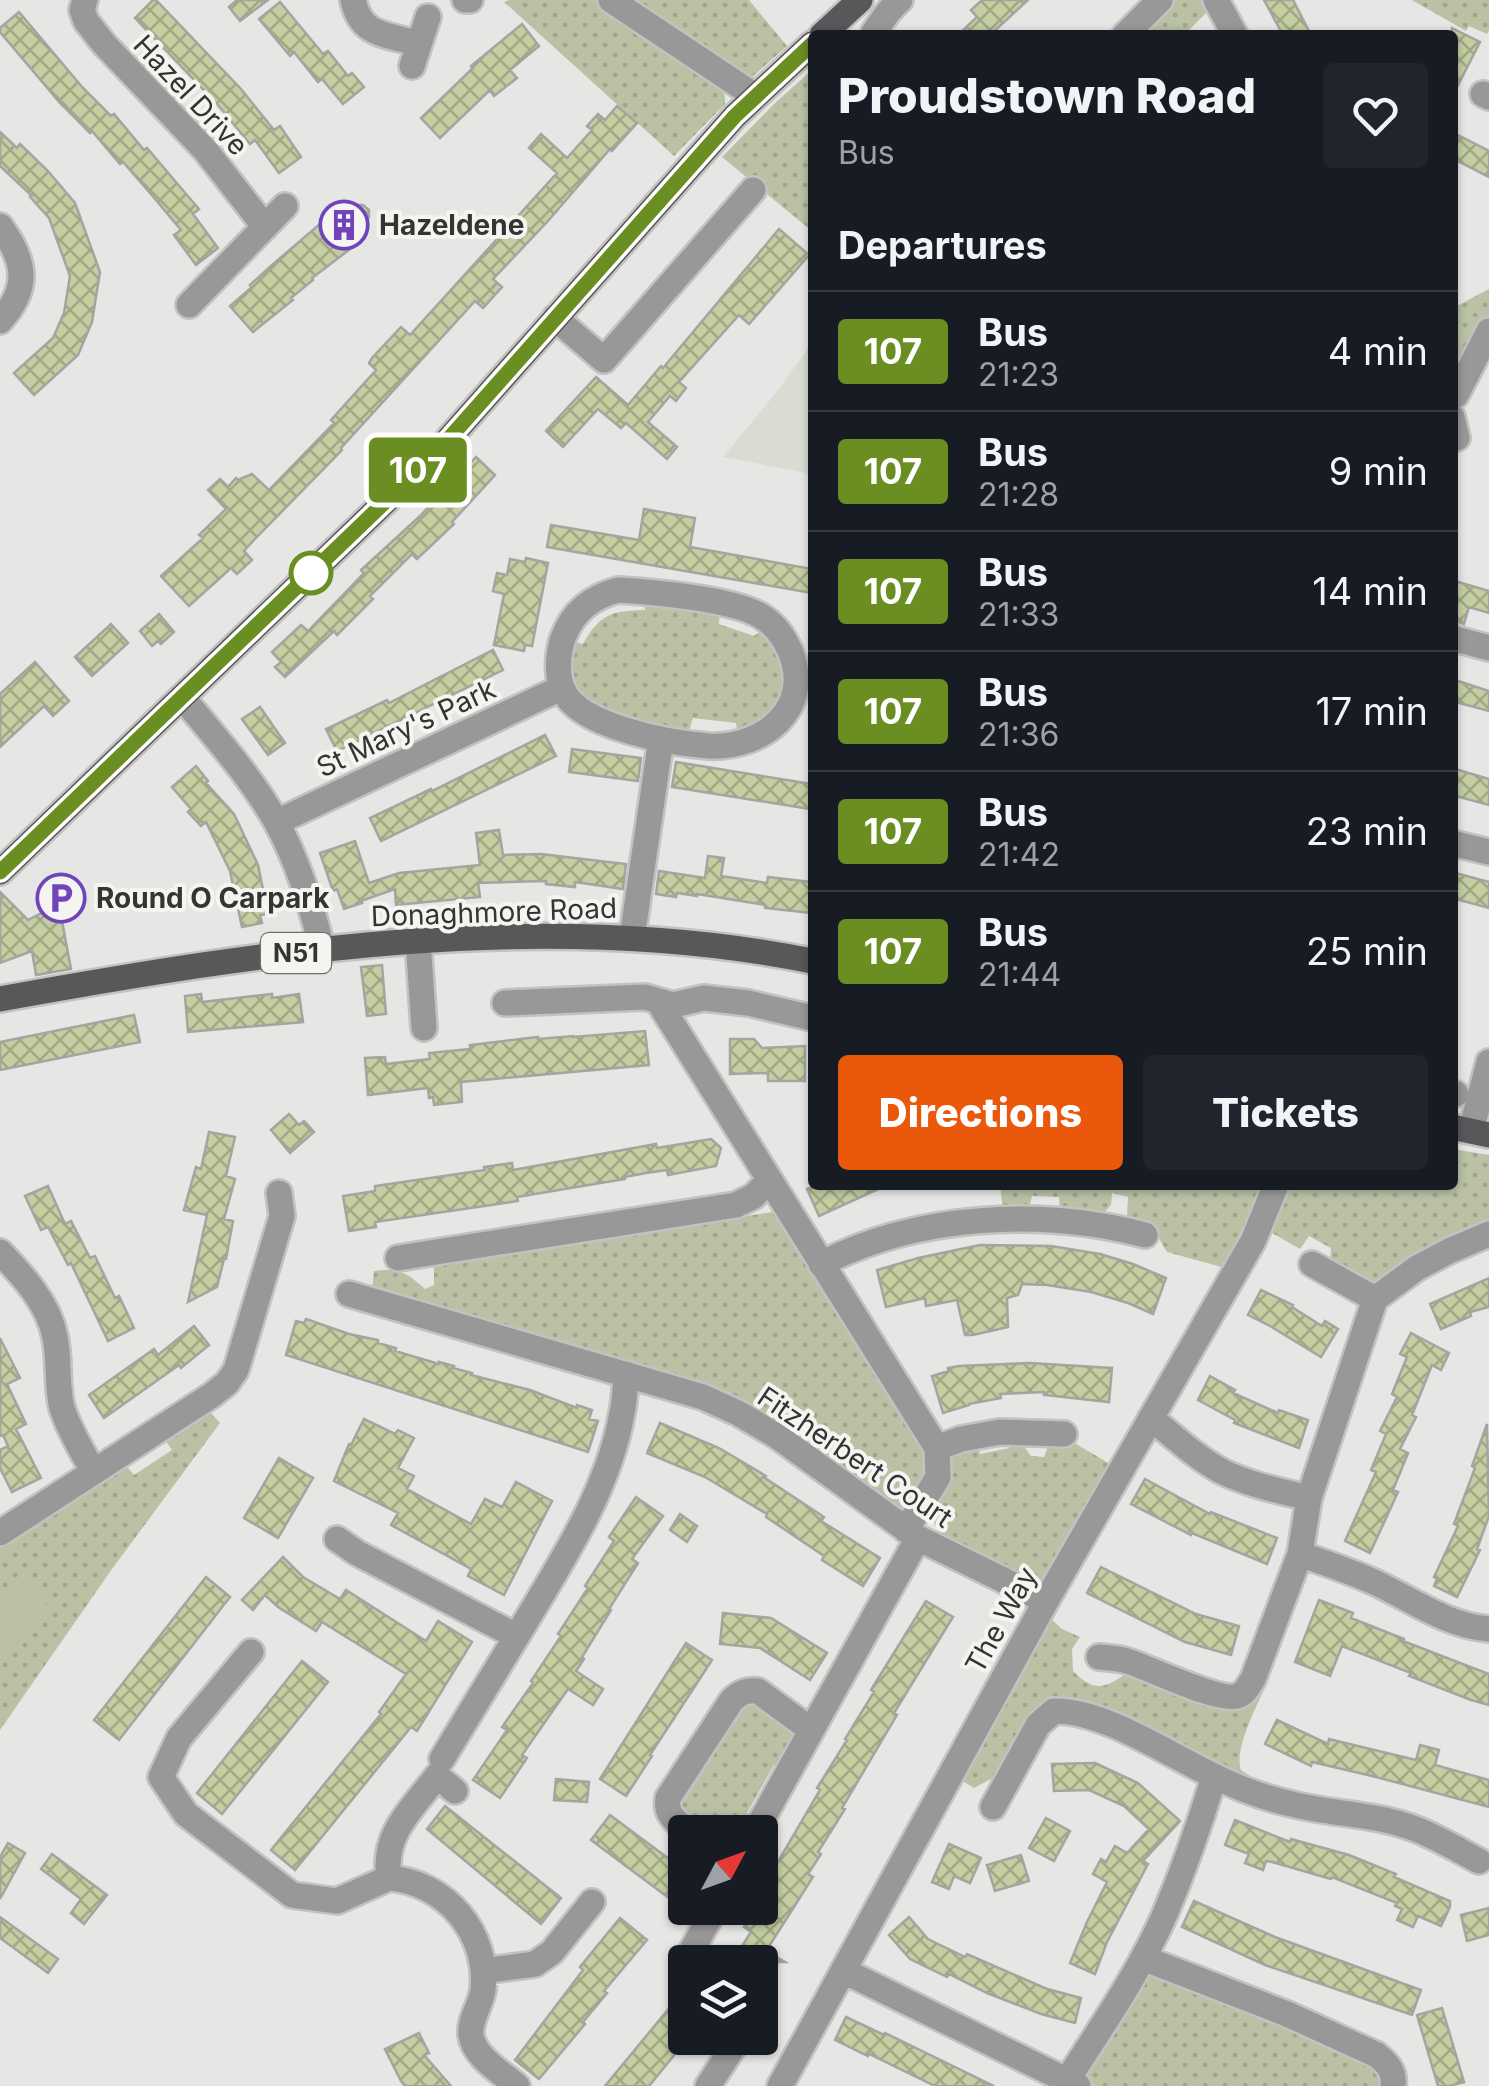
<!DOCTYPE html>
<html lang="en">
<head>
<meta charset="utf-8">
<style>
	:root { --surface:#171b24; --page:#20242c; --text:#f1f3f6; --muted:#9ea1a6; --line:#363941; --accent:#ea580c }
	body { margin:0; font-family:Inter,sans-serif; background:var(--page); color:var(--text); height:100vh; display:flex; flex-direction:column; font-size:38px; white-space:nowrap }
	* { box-sizing:border-box; margin:0 }
	p { font-size:32px; color:var(--muted) }
	.icon { flex:none; width:55px; height:55px; fill:none; stroke:currentColor; stroke-width:2; stroke-linecap:round; stroke-linejoin:round }
	.map { position:relative; flex:1; overflow:hidden }
	.panel { position:absolute; left:808px; top:30px; width:650px; height:1160px; display:flex; flex-direction:column; background:var(--surface); border-radius:10px; box-shadow:0 2px 8px #0004 }
	.panel>* { flex:none }
	.badge { padding:0 20px; border-radius:8px; font-size:35px; line-height:65px }
	.needle { width:65px; rotate:49deg }
	.buttons { position:absolute; left:668px; top:1815px; display:grid; gap:20px }
	.buttons a { display:grid; place-items:center; width:110px; height:110px; border-radius:10px; background:var(--surface); box-shadow:0 2px 8px #0004; font-size:50px }
	.map>.badge { position:absolute; translate:-50% -50%; box-shadow:0 0 0 5px #fff }
	h2 { padding:0 30px; font-size:38px; line-height:90px }
	.round { display:grid; place-items:center; flex:none; width:105px; height:105px; border-radius:10px; background:var(--page) }
	.head { display:flex; align-items:center; justify-content:space-between; height:170px; padding:0 30px }
	h1 { font-size:48px; font-weight:800; line-height:75px }
	.cta { display:flex; gap:20px; margin-top:auto; padding:20px 30px }
	.cta a { flex:1; height:115px; border-radius:10px; background:var(--accent); color:#fff; font-size:40px; font-weight:800; line-height:115px; text-align:center }
	.cta a+a { background:var(--page); color:var(--text) }
	ul { padding:0; list-style:none }
	li { display:flex; align-items:center; gap:30px; height:120px; padding:0 30px; border-top:2px solid var(--line) }
	li div { flex:1 }
	li b { display:block; font-size:38px }
	li em { font-style:normal }
	li .badge { min-width:110px; font-weight:700; text-align:center }
	.map>svg:first-child { display:block }
</style>
</head>
<body>
<div class="map">
<svg width="1489" height="2086" viewBox="0 0 1489 2086">
	<defs>
		<pattern id="grass-dots" width="8" height="8" patternUnits="userSpaceOnUse" patternTransform="scale(2.5)"><rect width="8" height="8" fill="#bac1a5"/><path d="M2 2h.1M6 6h.1" fill="none" stroke="#a0a68e" stroke-width="1.8" stroke-linecap="round"/></pattern>
		<pattern id="building-cross-hatch" width="8" height="8" patternUnits="userSpaceOnUse" patternTransform="scale(2.5)"><rect width="8" height="8" fill="#c4cea1"/><path d="M0 0l8 8M0 8l8-8" fill="none" stroke="#a0a884"/></pattern>
	</defs>
	<rect width="100%" height="100%" fill="#e6e7e4"/>
	<path fill="#d9dcd1" d="M812,343v131l-89,-17 52,-63z"/>
	<path fill="url(#grass-dots)" d="M509,0h86l120,82c7,6 11,12 10,22l-51,52 -170,-154z
		M630,0h119l38,46 -36,32z
		M1173,0h32l5,9 -26,26h-45z
		M1412,0h77v30l-2,4 -18,-8 -3,5z
		M812,70v161l-90,-74 54,-55z
		M1489,289v30l-36,65v-76z
		M645,597l75,14 -1,13 35,12 11,-8 7,7 15,42 -10,35 -39,25 -2,-14 -43,-5 -4,13c-33,-6 -100,-12 -116,-44 -6,-13 -4,-33 -5,-47l15,4c17,-30 28,-33 62,-34z
		M1453,1149l36,6v70l-110,62 -49,-23 1,-16 -22,-12 -9,13 -33,-19 21,-45h164z
		M1000,1185h267l-42,83 -58,-16 -13,-22 -23,-7 -4,-6 1,-20 -16,-4 -1,12 -9,10 -42,-1 -1,-17 -27,-1 -3,13 -26,1z
		M772,1212l157,239c1,25 -9,43 -28,58l-141,-98 -45,-22 -343,-98 2,-20c25,-3 32,1 51,18l9,-4v-19z
		M204,1413h7l9,10 -108,146 -112,161v-183l125,-83 9,11 38,-25 -7,-10z
		M1008,1440c11,2 17,6 23,16l13,1 4,-11 23,-5 44,26 -64,107 -12,7 -11,-1 -84,-41 -11,-17 1,-15 19,-52 25,-10 2,9 29,-6z
		M1051,1619l11,10 18,8 -8,12 1,22c23,24 34,16 58,-1l78,31 54,-24h7c-10,23 -37,71 -29,93l11,7 -3,4 -177,-77 -72,70 -26,14 -13,-8z
		M747,1699l54,34 -20,35 -7,-3 -27,48 6,5 -8,14h-30l4,-8 -13,-9 -14,6 -14,-14 17,-38 7,3 28,-43 -5,-4z
		M1157,1973l219,90 9,23h-291l-8,-7 -1,-11 57,-91z"/>
	<path fill="#bac1a5" d="M24,1574l29,39 -53,41v-62z"/>
	<path fill="url(#building-cross-hatch)" stroke="#a4a4a1" stroke-width="2.5" d="M153,0h3l85,89 33,41 6,-4 21,31 -22,16 -24,-33 -5,4 -32,-39 -83,-87z
		M237,0h31l-28,21 -11,-14z
		M982,0h46l-38,35h-32l19,-18 -6,-7z
		M1264,0h29l18,35h-28z
		M280,2l43,52 5,-3 20,25 4,-3 12,14 -21,17 -21,-25 -4,3 -24,-30 -4,4 -31,-37z
		M19,12l64,76 28,28 3,-2 30,36 3,-2 28,33 24,28 -6,5 25,34 -22,17 -22,-30 7,-5 -31,-37 -27,-31 -3,2 -28,-33 -2,2 -30,-30 -60,-71v-4z
		M522,24l17,22 -29,24 7,8 -23,18 -4,-6 -50,48 -19,-20 52,-50 -2,-2z
		M1452,28l28,14 -28,55z
		M617,106l20,17 -25,28 -2,-2 -62,72 -55,58 9,8 -19,21 -8,-7 -134,147 1,2 -88,90 -10,11 8,9 -15,14 -6,-6 -42,38 -28,-30 42,-38 -4,-3 27,-26 -18,-19 12,-11 8,8 8,-9 2,2 14,-6 17,16 65,-67 -3,-3 45,-50 -7,-7 3,-5 29,-31 9,8 147,-162 -28,-25 12,-14 26,24 25,-28 -5,-4 11,-12 7,6z
		M0,132l17,16 3,-4 28,27 27,32 25,69 -8,50 -14,33 -44,40 -20,-22 39,-35 11,-25 6,-37 -21,-58 -19,-21 2,-1 -32,-30z
		M1452,132l37,19v26l-37,-19z
		M342,205l4,6 13,-6h4l6,5v7l-15,14 8,9 -50,38 1,2 -22,18 2,2 -40,32 -23,-26 22,-19 -2,-2 22,-20z
		M779,229l30,26 -60,69 -10,-9 -60,67 7,6 -10,13 -6,-5 -22,26 29,25 -10,12 -41,-36 -5,5 -23,-19 -35,38 -17,-16 50,-54 32,28 33,-39 2,2z
		M476,457l19,18 -43,47 2,2 -37,35 -5,-5 -42,42 3,3 -36,36 -3,-4 -49,46 -10,-10 6,-5 -9,-10 29,-27 7,6 56,-58 -3,-3 59,-54z
		M644,509l51,9 -5,29 122,22v24l-265,-46 4,-22 88,15z
		M526,558l22,5 -16,83 -7,-1 -1,6 -30,-6 10,-51 -11,-3 4,-18 10,2 3,-16 15,3z
		M1455,581l34,10v22l-20,-6 -5,17 -12,-4v-28z
		M159,614l15,18 -13,12 -3,-3 -6,5 -12,-15z
		M111,624l17,19 -36,33 -17,-19z
		M493,650l10,20 -166,81 -11,-22 61,-29 2,3z
		M35,662l34,39 -16,15 -9,-10 -44,41v-53z
		M1452,679l37,12v20l-37,-10z
		M260,707l25,36 -17,12 -26,-36z
		M545,735l11,21 -175,85 -11,-23 61,-29 1,2z
		M572,749l69,9 -3,23 -69,-9z
		M676,762l136,22 -2,25 -138,-22z
		M196,766l12,15 -2,2 28,31 24,51 10,49 -8,1 2,8 -20,4 -12,-56 -24,-49 -5,4 -13,-14 3,-3 -19,-22z
		M1452,768l37,11v26l-37,-10z
		M499,830l4,25 38,-1 85,10 -3,25 -48,-7v5l-29,-3v-3l-68,2 2,14 -84,8 -1,-16 -34,12 1,2 -18,6 -7,-20 -4,2 -13,-38 35,-12 14,42 30,-10 81,-8 -4,-32z
		M708,856l16,2 -3,18 46,7 1,-6 44,5v31l-47,-5v-3l-68,-11v2l-20,-3 -1,4 -20,-3 3,-23 46,7z
		M1452,872l37,10v26l-37,-10z
		M0,892l28,28 27,-14 7,15 9,48 -35,6 -4,-24 -32,12z
		M382,965l4,49 -19,2 -6,-49z
		M201,994l1,8 70,-8v4l27,-4 4,28 -115,10 -3,-36z
		M134,1015l6,27 -140,28v-28z
		M645,1031l4,34 -188,17 1,20 -28,3 -1,-8 -4,1 -1,-10 -60,7 -3,-37 20,-1 1,7 44,-5 -1,-6 41,-4v-4l68,-8v2l35,-3v1z
		M730,1039h24l8,9 43,-2v35h-37v-8l-38,1z
		M289,1114l10,11 5,-4 10,11 -24,21 -19,-23z
		M209,1132l26,5 -9,39 9,3 -11,40 9,2 -7,38h-2l-7,28 -29,15 19,-87 -23,-5 12,-43 5,2z
		M711,1139l10,9 -5,18 -48,9 -1,-5 -21,3 -21,4v2l-108,18 1,4 -143,21 1,5 -27,4 -6,-35 32,-5v-5l110,-16 -1,-3 28,-4 1,7 143,-26 1,4z
		M816,1185h71l-68,31 -12,-27z
		M48,1186l17,38 6,-3 19,37 5,-2 20,42 4,-2 15,32 -26,13 -37,-78 -3,2 -20,-38 -7,3 -16,-34z
		M980,1245l71,1 49,8 33,10 33,14 -13,36 -25,-11 -37,-11 -44,-7 -25,-1 -4,11 -11,3 1,29 -35,8h-8l-8,-35 -31,6 -1,-8 -39,9 -9,-37 41,-12z
		M1489,1278v29l-19,5 1,4 -30,13 -11,-25z
		M1261,1290l32,15 -1,2 30,19 3,-5 13,8 -17,28 -51,-31 -22,-11z
		M306,1319l43,15 29,6v3l18,5 -1,3 44,13v-2l15,4 -1,2 19,5 -1,2 59,15 47,18v-3l15,5 -3,9 9,2 -10,31 -302,-97 10,-34 8,2z
		M194,1326l15,19 -28,23 -2,-3 -75,53 -15,-23 65,-46 4,6z
		M1411,1333l38,20 -8,17 -9,-5 -20,50 4,2 -16,32 8,4 -15,37 5,2 -28,61 -25,-12 31,-69 -5,-2 15,-36 -6,-3 17,-34 -5,-3 15,-37 -7,-3z
		M0,1338l20,40 -13,6 19,40 -10,5 25,49 -29,14 -12,-24v-18l8,-4 -5,-11 -3,1z
		M1030,1363l82,5 -3,34 -65,-7v-3l-44,2 1,4 -32,6v1l-26,8 -11,-37 16,-5v-3l11,-2z
		M1210,1376l25,14 -2,3 45,20 1,-3 29,10 -9,28 -65,-25 1,-3 -37,-20z
		M364,1419l31,15 3,-4 16,8 -16,30 16,8 -7,13 64,35 14,-25 17,8 14,-25 36,19 -48,94 -36,-19 3,-7 -80,-44 7,-12 -64,-32 15,-37 2,1z
		M660,1423l59,25 47,28 -1,2 59,39 -3,4 59,37 -17,28 -41,-26 2,-4 -58,-39 1,-3 -62,-37 -58,-24z
		M1487,1424l2,92 -12,33 3,1 -23,47 -23,-11 3,-7 -3,-2 24,-51 -4,-2 21,-56 -3,-2z
		M279,1458l34,20 -35,60 -34,-20z
		M1145,1479l65,35 1,-2 66,26 -10,26 -75,-31 -1,2 -60,-31z
		M636,1497l27,19 -31,43 6,4 -29,46 2,1 -29,47 2,2 -8,12 27,18 -10,16 -25,-16 -46,66 5,3 -27,40 -27,-18 34,-50 -5,-3 31,-44 -2,-2 30,-45 -3,-2 30,-46 -3,-2 29,-45 -5,-4z
		M680,1514l17,12 -10,16 -17,-12z
		M283,1557l20,20 37,22 6,-9 80,51 12,-20 34,21 -55,89 -6,-4 -116,143 -24,-20 110,-136 -2,-2 27,-38 -84,-52 -6,9 -38,-24 -13,-12 -12,15 -11,-10z
		M1101,1567l95,47 43,12 -8,29 -46,-13 -98,-49z
		M206,1577l24,20 -111,143 -25,-20z
		M1319,1600l34,13 -2,5 53,21 -1,2 86,33v31l-18,-5 -62,-24 2,-3 -69,-27 -12,30 -35,-14z
		M926,1601l27,16 -59,96 3,2 -55,93 3,1 -27,43 3,2 -13,20 5,3 -47,74 19,11h-53l19,-30 -7,-5 12,-19h4v-6l14,-22 -5,-3 51,-87 -3,-2 30,-48 -2,-1 29,-47 -3,-2z
		M723,1613l48,5 56,35 -17,27 -50,-32 -40,-4z
		M686,1643l26,17 -62,95 2,1 -26,40 -26,-17z
		M302,1661l26,21 -106,132 -25,-21z
		M1277,1720l51,24 1,-5 87,21 4,-15 19,5 -4,15 54,15v27l-117,-31 -60,-14 -1,4 -46,-22z
		M1095,1763l43,20 42,38 -37,40 5,3 -41,78 -12,32 -25,-11 17,-41 20,-40 -14,-8 8,-15 5,3 9,-16 12,7 22,-24 -25,-23 -35,-16 -35,1 -2,-27z
		M556,1779l33,3 -2,20 -33,-2z
		M445,1806l116,92 -20,26 -114,-95z
		M610,1815l75,56v15l-12,15 -82,-61z
		M1046,1818l24,13 -16,30 -25,-13z
		M1235,1820l55,22 1,-3 58,16 47,19 -2,3 56,24v6l-9,19 -23,-10 -5,11 -16,-7 5,-11 -7,-3 2,-3 -65,-26 -1,2 -59,-17 -6,-1 -3,9 -18,-7 4,-9 -24,-9z
		M8,1843l17,10 -25,46v-42z
		M949,1844l32,14 -11,25 -16,-7 -5,13 -17,-7z
		M52,1854l55,41 -23,29 -13,-11 10,-14 -40,-30z
		M1021,1855l8,26 -34,10 -8,-26z
		M1194,1901l81,36 146,53 -9,25 -147,-50 -83,-38z
		M1489,1908v27l-22,6 -6,-26z
		M0,1917l58,42 -10,14 -48,-35z
		M909,1917l19,22 37,18 2,-3 80,35 34,9 -6,25 -34,-9 -54,-21 -38,-19 -2,3 -37,-18 -21,-24z
		M620,1918l27,22 -43,51 3,2 -24,29 2,2 -46,55 -24,-19 68,-90 -3,-3z
		M685,1989v53l-36,44h-44z
		M1442,2008l22,74 -15,4h-11l-21,-71z
		M846,2017l38,18 1,-2 109,53h-59l-66,-32 -1,2 -33,-16z
		M419,2033l10,20 -5,2 27,31h-46l-4,-5 -16,-32z"/>
	<g fill="none" stroke-linecap="round" stroke-linejoin="round">
		<g stroke="#c2c3c1" stroke-width="30">
			<path id="minor" d="M85,0l-3,10 4,11 18,23 102,107 59,76
				M353,0c8,37 34,34 66,44
				M465,0h5
				M611,0l144,96
				M1216,0l19,35
				M874,32l15,-21 11,-11
				M1125,35l35,-35
				M412,66l16,-49
				M1483,94l6,3
				M0,226c25,34 31,61 0,95
				M189,305l96,-99
				M555,318l49,42 149,-170
				M1452,398l4,-3 33,-64
				M1452,417l5,21
				M618,590c35,2 115,9 143,26 13,8 23,21 29,35 24,57 -27,98 -82,95 -37,-3 -129,-19 -145,-56 -7,-15 -5,-37 0,-52 10,-27 29,-41 55,-48z
				M1452,638l37,10
				M182,697c33,40 70,81 95,126 21,39 35,84 45,126
				M277,822l284,-134
				M1452,843l37,9
				M632,938l29,-199
				M418,940l6,88
				M658,1001l279,447 1,29 -32,53
				M505,1003l140,-6 28,8 31,-7 44,5 64,15
				M1452,1093l4,1
				M1471,1131l18,-69
				M0,1252c23,24 49,52 55,85 5,23 1,48 7,71 7,22 20,43 31,63
				M398,1258l338,-53 18,-9 15,-16
				M821,1264c96,-50 221,-56 324,-29
				M1312,1264l63,35
				M349,1294l354,103 35,16 39,23 141,102 128,63
				M1151,1418c23,19 46,40 72,54 27,13 57,19 86,26
				M937,1448l24,-9 39,-7 64,2
				M0,1533l212,-138 15,-12 9,-13 46,-154 -3,-23
				M337,1539l20,14 159,83
				M1300,1554c25,9 50,17 74,28 37,17 73,44 115,47
				M251,1652l-72,86 -18,39 25,37 106,81 45,6 52,-23
				M1099,1657c10,1 21,1 31,5 21,7 89,40 107,34 8,-2 12,-11 16,-17l47,-125 9,-56 66,-199 42,-31 32,-17 40,-17
				M442,1759c28,-46 56,-92 84,-138 39,-65 83,-133 96,-208 3,-13 3,-26 4,-39
				M993,1807l45,-82 16,-14c49,-1 112,42 156,63 27,14 57,25 86,31 38,9 77,9 114,22 24,8 46,22 69,34
				M690,1832c-13,-10 -25,-16 -22,-34l64,-98c9,-8 15,-10 26,-9l53,39
				M755,1832l163,-294
				M389,1878c56,4 100,55 94,112 -2,14 -14,31 -12,45 3,22 30,37 46,51
				M389,1878c-7,-44 23,-69 48,-102l18,15
				M692,1950l23,-42
				M1143,1958l144,56 90,41c11,9 18,17 16,31
				M483,1971l52,-7 17,-12 40,-50
				M844,1971l234,115
				M1068,2079c34,-53 71,-106 97,-165 19,-45 35,-91 49,-137
				M708,2086l31,-48
				M780,2086l266,-485 207,-360 23,-56"/>
		</g>
		<g stroke="#c2c3c1" stroke-width="30">
			<path id="major" d="M822,35l38,-35
				M0,872l437,-420 298,-336 77,-72
				M0,999c267,-48 543,-92 812,-38
				M1452,1127l37,8"/>
		</g>
		<use href="#minor" stroke="#989899" stroke-width="25"/>
		<use href="#major" stroke="#58585a" stroke-width="25"/>
	</g>
	<g fill="none" stroke-linecap="round" stroke-linejoin="round">
		<g stroke="#fff" stroke-width="22">
			<path id="line" d="M0,872l437,-420 298,-336 77,-72"/>
		</g>
		<use href="#line" stroke="#6b8e23" stroke-width="15"/>
	</g>
	<defs>
		<g id="building-ring" transform="scale(2.5)"><circle r="9.5" fill="#f4f5f1" stroke="#7144bc" stroke-width="1.5"/><path d="M-4-6H4V6H1V3H-1V6H-4ZM-2.5-4.3h1.7v1.8h-1.7ZM.8-4.3h1.7v1.8H.8ZM-2.5-1h1.7V.8h-1.7ZM.8-1h1.7V.8H.8Z" fill="#7144bc"/></g>
		<g id="parking-ring" transform="scale(2.5)"><circle r="9.5" fill="#f4f5f1" stroke="#7144bc" stroke-width="1.5"/><path d="M-3.5-5.5H1a3.5 3.5 0 0 1 0 7H-1V5.5H-3.5ZM-1-3.4V-.6H.8a1.4 1.4 0 0 0 0-2.8Z" fill="#7144bc"/></g>
	</defs>
	<g fill-rule="evenodd">
		<use href="#building-ring" x="344" y="225"/>
		<use href="#parking-ring" x="61" y="898"/>
	</g>
	<circle fill="#fff" stroke="#6b8e23" stroke-width="5" cx="311" cy="573" r="20"/>
	<g text-anchor="middle" dominant-baseline="central" stroke-width="8" stroke-linejoin="round" paint-order="stroke">
		<rect fill="#f4f5f1" stroke="#6e6e6c" stroke-width="2.5" x="261" y="933" width="70" height="40" rx="8"/>
		<g font-size="25" font-weight="bold" fill="#343433">
			<text x="296" y="953">N51</text>
		</g>
		<g font-size="28" fill="#343433" stroke="#f4f5f1">
			<text transform="translate(191 95) rotate(47)">Hazel Drive</text>
			<text transform="translate(406 728) rotate(-25)">St Mary's Park</text>
			<text transform="translate(494 912) rotate(-2)">Donaghmore Road</text>
			<text transform="translate(855 1457) rotate(34)">Fitzherbert Court</text>
			<text transform="translate(1001 1620) rotate(-61)">The Way</text>
		</g>
		<g font-size="28" font-weight="bold" fill="#343433" stroke="#f4f5f1" text-anchor="start">
			<text x="379" y="225">Hazeldene</text>
			<text x="96" y="898">Round O Carpark</text>
		</g>
	</g>
</svg>
<div class="buttons">
<a><svg class="needle" viewBox="-14 -14 28 28"><path d="M0-13l5 13h-10z" fill="#e53935"/><path d="M0 13l5-13h-10z" fill="#9ea1a6"/></svg></a>
<a><svg class="icon" aria-label="layers" viewBox="0 0 24 24"><path d="M12 4l9 5-9 5-9-5zM3 14l9 5 9-5"/></svg></a>
</div>
<b class="badge" style="left:418px;top:470px;background:#6b8e23;color:#fff">107</b>
<section class="panel">
<div class="head"><div><h1>Proudstown Road</h1><p>Bus</p></div><a class="round"><svg class="icon" aria-label="heart" viewBox="0 0 24 24"><path d="M12 20l-8-8c-3-5 5-10 8-4 3-6 11-1 8 4z"/></svg></a></div>
<h2>Departures</h2>
<ul>
<li><span class="badge" style="background:#6b8e23;color:#fff">107</span><div><b>Bus</b><p>21:23</p></div><em>4 min</em></li>
<li><span class="badge" style="background:#6b8e23;color:#fff">107</span><div><b>Bus</b><p>21:28</p></div><em>9 min</em></li>
<li><span class="badge" style="background:#6b8e23;color:#fff">107</span><div><b>Bus</b><p>21:33</p></div><em>14 min</em></li>
<li><span class="badge" style="background:#6b8e23;color:#fff">107</span><div><b>Bus</b><p>21:36</p></div><em>17 min</em></li>
<li><span class="badge" style="background:#6b8e23;color:#fff">107</span><div><b>Bus</b><p>21:42</p></div><em>23 min</em></li>
<li><span class="badge" style="background:#6b8e23;color:#fff">107</span><div><b>Bus</b><p>21:44</p></div><em>25 min</em></li>
</ul>
<div class="cta"><a>Directions</a><a>Tickets</a></div>
</section>
</div>
</body>
</html>
